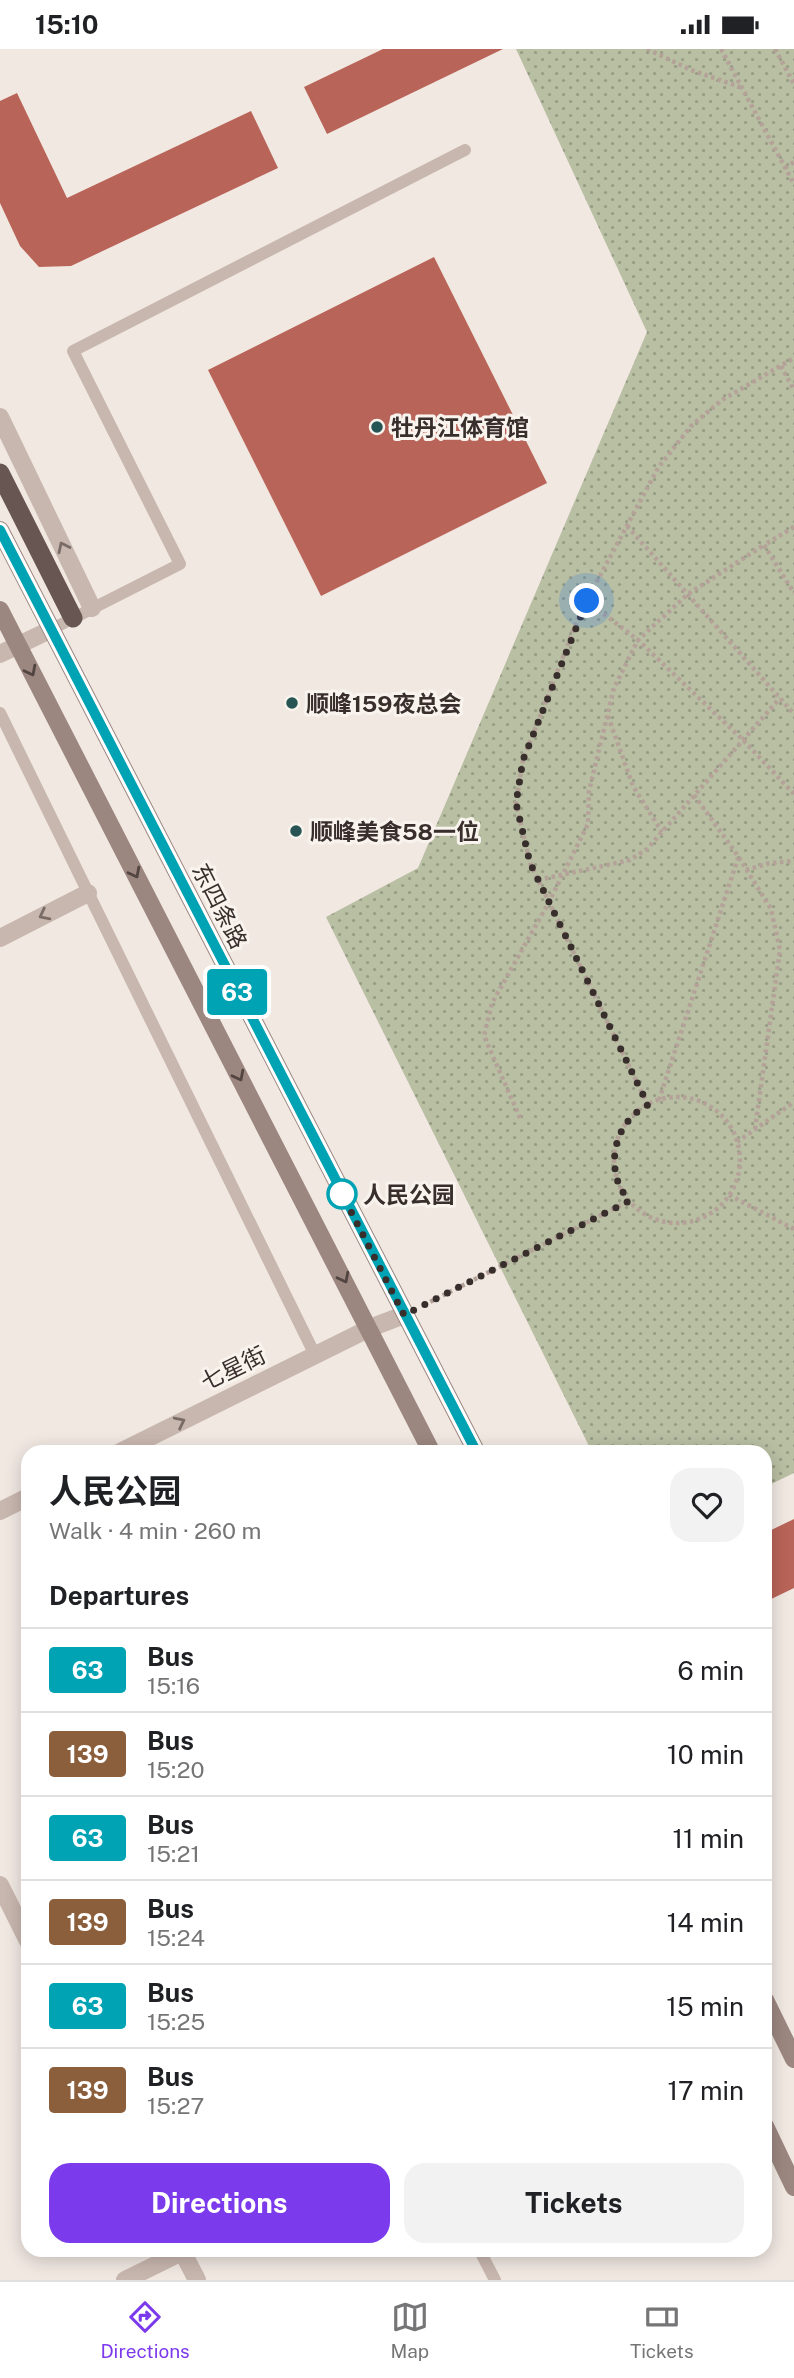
<!DOCTYPE html>
<html lang="en">
<head>
<meta charset="utf-8">
<style>
	:root { --surface:#fff; --page:#f2f2f2; --text:#202124; --muted:#757577; --line:#e0e0e0; --accent:#7c3aed }
	body { margin:0; font-family:"Public Sans","Noto Sans SC",sans-serif; background:var(--page); color:var(--text); height:100vh; display:flex; flex-direction:column; font-size:26px; white-space:nowrap }
	* { box-sizing:border-box; margin:0 }
	p { font-size:23px; color:var(--muted) }
	.icon { flex:none; width:38px; height:38px; fill:none; stroke:currentColor; stroke-width:2; stroke-linecap:round; stroke-linejoin:round }
	.map { position:relative; flex:1; overflow:hidden }
	.side { position:absolute; left:21px; top:1396px; width:751px; height:812px; display:flex; flex-direction:column; background:var(--surface); border-radius:21px; box-shadow:0 4px 18px #0003 }
	.side>* { flex:none }
	.badge { padding:0 14px; border-radius:5px; font-size:24px; line-height:46px }
	.you { position:absolute; width:35px; height:35px; margin:-18px; border:5px solid #fff; border-radius:50%; background:#1a73e8; box-shadow:0 0 0 10px #1a73e833 }
	.map>.badge { position:absolute; translate:-50% -50%; box-shadow:0 0 0 4px #fff }
	h2 { padding:0 28px; font-size:26px; line-height:63px }
	.round { display:grid; place-items:center; flex:none; width:74px; height:74px; border-radius:21px; background:var(--page) }
	.headline { display:flex; align-items:center; justify-content:space-between; height:119px; padding:0 28px }
	h1 { font-size:33px; font-weight:700; line-height:52px }
	.button { display:flex; gap:14px; margin-top:auto; padding:14px 28px }
	.button a { flex:1; height:80px; border-radius:21px; background:var(--accent); color:#fff; font-size:28px; font-weight:700; line-height:80px; text-align:center }
	.button a+a { background:var(--page); color:var(--text) }
	ul { padding:0; list-style:none }
	li { display:flex; align-items:center; gap:21px; height:84px; padding:0 28px; border-top:2px solid var(--line) }
	li div { flex:1 }
	li b { display:block; font-size:26px }
	li em { font-style:normal }
	li .badge { min-width:77px; font-weight:700; text-align:center }
	.status { display:flex; justify-content:space-between; align-items:center; height:49px; padding:0 35px; background:var(--surface); direction:ltr }
	.status svg { height:19px; fill:currentColor }
	.tabs { display:flex; justify-content:space-around; align-items:center; height:98px; border-top:2px solid var(--line); background:var(--surface); font-size:19px; color:var(--muted) }
	.tabs a { display:grid; justify-items:center; gap:4px }
	.tabs .on { color:var(--accent) }
	.map>svg:first-child { display:block }
</style>
</head>
<body>
<div class="status"><b>15:10</b><svg viewBox="0 0 49 12"><path d="M0 12V9h3v3zM5 12V6h3v6zM10 12V3h3v9zM15 12V0h3v12zM26 1h20v11H26zM47 4h2v5h-2z"/></svg></div>
<div class="map">
<svg width="794" height="2231" viewBox="0 0 794 2231">
	<defs>
		<pattern id="green-dots" width="8" height="8" patternUnits="userSpaceOnUse" patternTransform="scale(1.75)"><rect width="8" height="8" fill="#b9bfa3"/><path d="M2 2h.1M6 6h.1" fill="none" stroke="#979c85" stroke-width="1.8" stroke-linecap="round"/></pattern>
	</defs>
	<rect width="100%" height="100%" fill="#f1e8e2"/>
	<path fill="url(#green-dots)" d="M516,0h278v1424l-29,14v-34l-173,-1 -266,-535 92,-49 229,-536z"/>
	<path fill="#b96458" d="M383,0h120l-176,85 -23,-47z
		M17,44l50,105 184,-87 27,57 -207,98 -32,1 -19,-21 -20,-43v-102z
		M434,208l113,226 -226,113 -113,-226z
		M794,1470v69l-29,14v-69z"/>
	<g fill="none" stroke-linecap="round" stroke-linejoin="round">
		<path stroke="#b4a299" stroke-width="4.5" stroke-dasharray="3.5 3.5" stroke-linecap="butt" d="M647,0l44,21 49,17
			M721,0l73,135
			M775,0l19,35
			M785,119l9,-6
			M781,317l13,24
			M627,477l167,188
			M794,478l-30,18 30,48
			M587,552l51,39 105,100 51,54
			M608,667l25,70 29,46
			M694,746l44,61 33,53 9,41 -25,179
			M746,821l24,-7 24,-2
			M538,831l92,-20 17,-11 133,-151
			M614 1111a63 63 0 1 1 126 0a63 63 0 1 1-126 0Z
			M659,1051l79,-242
			M648,1056l-118,-242 -14,-60 7,-43 57,-147 78,-145 33,-42 31,-26 72,-42
			M520,1069l-36,-82 8,-33 57,-101 39,-78 1,-33 25,-103 24,-48 50,-46 76,-49
			M737,1093l57,-40
			M729,1146l65,34
			M424,1256l205,-104"/>
		<path stroke="#c8b7af" stroke-width="12" d="M50,581l130,-66 -107,-213 392,-201
			M0,664l315,642
			M480,2202l15,29"/>
		<path stroke="#c8b7af" stroke-width="18" d="M0,889l88,-45
			M0,1836l28,56
			M182,2202l15,29"/>
		<path stroke="#c8b7af" stroke-width="18" d="M0,368l92,191
			M0,605l50,-24
			M118,1404l252,-125 34,-13
			M0,1462l28,-14
			M125,2231l59,-29"/>
		<path stroke="#9c8780" stroke-width="18" d="M0,481l477,923
			M0,561l432,843
			M765,1951l29,59
			M765,2077l29,61"/>
		<path stroke="#685652" stroke-width="19" d="M0,424l73,145"/>
	</g>
	<defs><path id="oneway-chevron" d="M-2-3.5L2.5 0L-2 3.5" fill="none" stroke-width="1.6" stroke-linecap="round" stroke-linejoin="round" transform="scale(1.75)"/></defs>
	<g stroke="#796c67">
		<use href="#oneway-chevron" transform="translate(63 498) rotate(-116)"/>
		<use href="#oneway-chevron" transform="translate(44 866) rotate(153)"/>
		<use href="#oneway-chevron" transform="translate(180 1373) rotate(-26)"/>
	</g>
	<g stroke="#514441">
		<use href="#oneway-chevron" transform="translate(31 622) rotate(63)"/>
		<use href="#oneway-chevron" transform="translate(135 824) rotate(63)"/>
		<use href="#oneway-chevron" transform="translate(239 1027) rotate(63)"/>
		<use href="#oneway-chevron" transform="translate(344 1229) rotate(63)"/>
	</g>
	<g fill="none" stroke-linecap="round" stroke-linejoin="round">
		<g stroke="#fff" stroke-width="16">
			<path id="line" d="M0,481l477,923"/>
		</g>
		<use href="#line" stroke="#00a3b4" stroke-width="10"/>
		<path stroke="#382e2c" stroke-width="7" stroke-dasharray="0 12.6" d="M342,1145l-1,-2 63,123 225,-114c-4,-6 -9,-12 -11,-19 -10,-30 2,-63 30,-77l-118,-242 -14,-60 7,-43 64,-159"/>
	</g>
	<g fill="#265553" stroke="#f9f3ee" stroke-width="2.5">
		<circle cx="377" cy="378" r="7"/>
		<circle cx="292" cy="654" r="7"/>
		<circle cx="296" cy="782" r="7"/>
	</g>
	<circle fill="#fff" stroke="#00a3b4" stroke-width="3.5" cx="342" cy="1145" r="14"/>
	<g text-anchor="middle" dominant-baseline="central" stroke-width="6" stroke-linejoin="round" paint-order="stroke">
		<g font-size="23" font-weight="bold" fill="#382e2c" stroke="#f9f3ee" text-anchor="start">
			<text x="391" y="378">牡丹江体育馆</text>
			<text x="306" y="654">顺峰159夜总会</text>
			<text x="310" y="782">顺峰美食58一位</text>
		</g>
		<g font-size="23" fill="#382e2c" stroke="#f9f3ee">
			<text transform="translate(220 857) rotate(63)">东四条路</text>
			<text transform="translate(233 1319) rotate(-26)">七星街</text>
		</g>
		<g font-size="23" font-weight="bold" fill="#382e2c" stroke="#f9f3ee" text-anchor="start">
			<text x="363" y="1145">人民公园</text>
		</g>
	</g>
</svg>
<div class="you" style="left:587px;top:552px"></div>
<b class="badge" style="left:237px;top:943px;background:#00a3b4;color:#fff">63</b>
<section class="side">
<div class="headline"><div><h1>人民公园</h1><p>Walk · 4 min · 260 m</p></div><a class="round"><svg class="icon" aria-label="heart" viewBox="0 0 24 24"><path d="M12 20l-8-8c-3-5 5-10 8-4 3-6 11-1 8 4z"/></svg></a></div>
<h2>Departures</h2>
<ul>
<li><span class="badge" style="background:#00a3b4;color:#fff">63</span><div><b>Bus</b><p>15:16</p></div><em>6 min</em></li>
<li><span class="badge" style="background:#8b5e3c;color:#fff">139</span><div><b>Bus</b><p>15:20</p></div><em>10 min</em></li>
<li><span class="badge" style="background:#00a3b4;color:#fff">63</span><div><b>Bus</b><p>15:21</p></div><em>11 min</em></li>
<li><span class="badge" style="background:#8b5e3c;color:#fff">139</span><div><b>Bus</b><p>15:24</p></div><em>14 min</em></li>
<li><span class="badge" style="background:#00a3b4;color:#fff">63</span><div><b>Bus</b><p>15:25</p></div><em>15 min</em></li>
<li><span class="badge" style="background:#8b5e3c;color:#fff">139</span><div><b>Bus</b><p>15:27</p></div><em>17 min</em></li>
</ul>
<div class="button"><a>Directions</a><a>Tickets</a></div>
</section>
</div>
<nav class="tabs">
<a class="on"><svg class="icon" aria-label="directions" viewBox="0 0 24 24"><path d="M12 3l9 9-9 9-9-9zM9 14v-3h6M13 9l2 2-2 2"/></svg>Directions</a>
<a><svg class="icon" aria-label="map" viewBox="0 0 24 24"><path d="M3 6l6-2 6 2 6-2v14l-6 2-6-2-6 2zM9 4v14M15 6v14"/></svg>Map</a>
<a><svg class="icon" aria-label="tickets" viewBox="0 0 24 24"><path d="M3 7h18v10H3zM15 7v10"/></svg>Tickets</a>
</nav>
</body>
</html>
